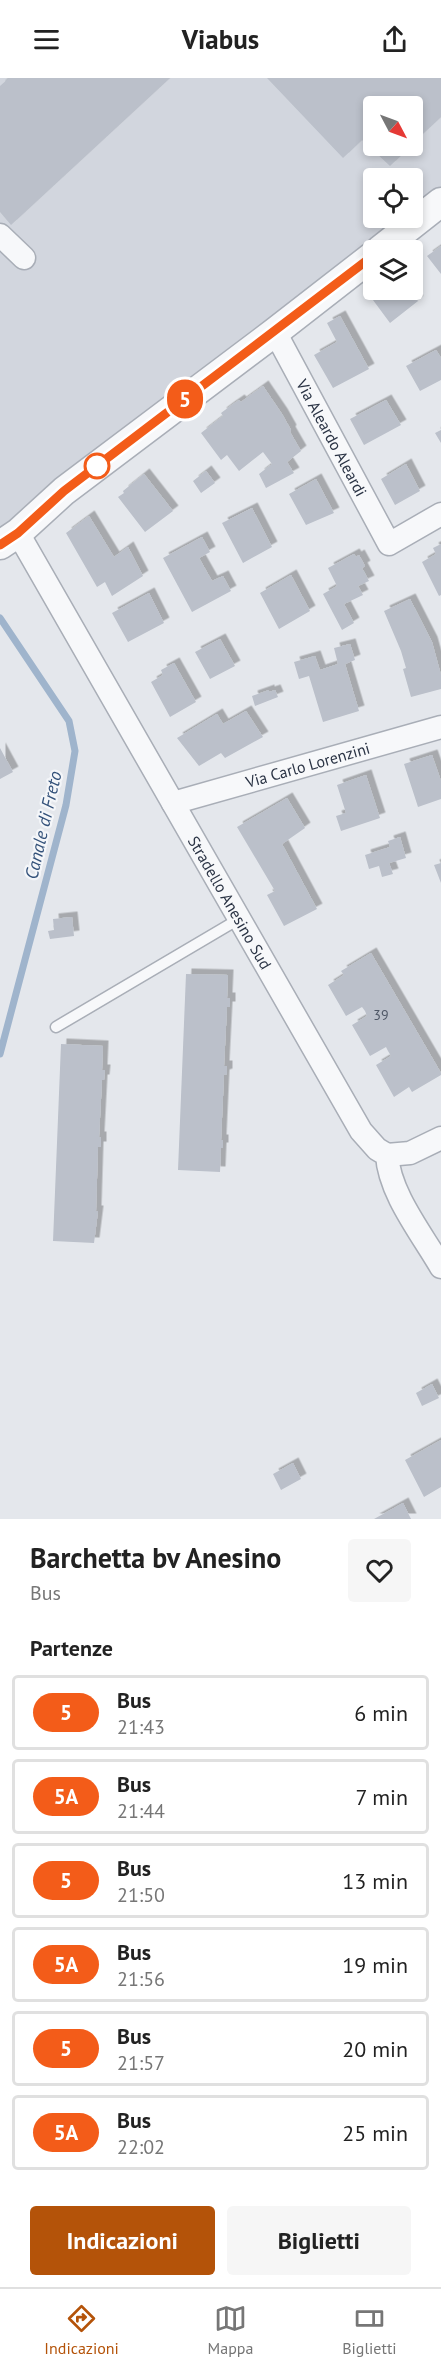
<!DOCTYPE html>
<html lang="it">
<head>
<meta charset="utf-8">
<style>
	:root { --surface:#fff; --page:#f6f6f6; --text:#222; --muted:#767676; --line:#e0e0e0; --accent:#b45309 }
	body { margin:0; font-family:"PT Sans",sans-serif; background:var(--page); color:var(--text); height:100vh; display:flex; flex-direction:column; font-size:22px; white-space:nowrap }
	* { box-sizing:border-box; margin:0 }
	p { font-size:20px; color:var(--muted) }
	.icon { flex:none; width:33px; height:33px; fill:none; stroke:currentColor; stroke-width:2; stroke-linecap:round; stroke-linejoin:round }
	.map { position:relative; height:1441px; overflow:hidden }
	.details { display:flex; flex-direction:column; background:var(--surface); flex:1 }
	.details>* { flex:none }
	.badge { padding:0 12px; border-radius:20px; font-size:21px; line-height:39px }
	.needle { width:39px; rotate:131deg }
	.buttons { position:absolute; left:363px; top:18px; display:grid; gap:12px }
	.buttons a { display:grid; place-items:center; width:60px; height:60px; border-radius:6px; background:var(--surface); box-shadow:0 3px 9px #0003; font-size:30px }
	.map>.badge { position:absolute; translate:-50% -50%; box-shadow:0 0 0 3px #fff }
	h2 { padding:0 30px; font-size:22px; line-height:54px }
	.round { display:grid; place-items:center; flex:none; width:63px; height:63px; border-radius:6px; background:var(--page) }
	.head { display:flex; align-items:center; justify-content:space-between; height:102px; padding:0 30px }
	h1 { font-size:28px; font-weight:600; line-height:45px }
	.cta { display:flex; gap:12px; margin-top:auto; padding:12px 30px }
	.cta a { flex:1; height:69px; border-radius:6px; background:var(--accent); color:#fff; font-size:24px; font-weight:600; line-height:69px; text-align:center }
	.cta a+a { background:var(--page); color:var(--text) }
	ul { padding:0; list-style:none }
	li { display:flex; align-items:center; gap:18px; height:75px; margin:0 12px 9px; padding:0 18px; border:3px solid var(--line); border-radius:6px }
	li div { flex:1 }
	li b { display:block; font-size:22px }
	li em { font-style:normal }
	li .badge { min-width:66px; font-weight:700; text-align:center }
	header { display:flex; justify-content:space-between; align-items:center; height:78px; padding:0 30px; background:var(--surface); font-size:27px; font-weight:600 }
	.menu { display:flex; justify-content:space-around; align-items:center; height:84px; border-top:2px solid var(--line); background:var(--surface); font-size:16px; color:var(--muted) }
	.menu a { display:grid; justify-items:center; gap:3px }
	.menu .current { color:var(--accent) }
	.map>svg:first-child { display:block }
</style>
</head>
<body>
<header><svg class="icon" aria-label="menu" viewBox="0 0 24 24"><path d="M4 6h16M4 12h16M4 18h16"/></svg>Viabus<svg class="icon" aria-label="share" viewBox="0 0 24 24"><path d="M12 15V3M7 8l5-5 5 5M5 13v7h14v-7"/></svg></header>
<div class="map">
<svg width="441" height="1441" viewBox="0 0 441 1441">
	<defs>
		<filter id="shadow"><feDropShadow dx="5.5" dy="-5.5" stdDeviation="0" flood-color="#0004"/></filter>
	</defs>
	<rect width="100%" height="100%" fill="#e4e7ec"/>
	<path fill="#d2d6de" fill-rule="evenodd" d="M0,0h441v117l-28,22 -1,-39h-38v40h38l-412,310zM374,28h38v40h-38z"/>
	<g fill="none" stroke-linecap="round" stroke-linejoin="round">
		<path stroke="#9fb4cc" stroke-width="7" d="M0,540l69,103 6,30 -9,54 -66,249"/>
	</g>
	<path fill="#bbc0ca" filter="url(#shadow)" d="M9,0h161l-159,147 -11,-13v-126z
		M267,0h174v39l-29,27v-38h-38v40h37l-21,20 -28,-26 -19,18z
		M441,168v28l-14,-18z
		M379,212h30l9,11 -28,22 -20,-27z
		M340,238l29,53 -36,19 -19,-33 23,-13 -10,-19z
		M436,272l5,8v22l-21,11 -14,-25z
		M263,308l19,28 9,16 -1,2 11,19 -14,11 7,11 -28,15 -7,-14 13,-10 -9,-12 -24,19 -12,-16 -6,5 -20,-27 22,-17 -2,-3 8,-6 10,-7 2,2z
		M386,322l15,25 -37,20 -14,-26z
		M441,352v13l-6,-10z
		M406,386l14,27 -25,14 -14,-26z
		M206,393l9,12 -14,10 -8,-12z
		M144,396l29,37 -28,21 -27,-35 6,-4 -1,-2z
		M316,401l18,34 -28,12 -17,-31z
		M252,430l20,39 -29,16 -21,-40z
		M89,438l25,41 14,-10 15,29 -31,20 -7,-14 -8,5 -31,-54z
		M202,459l8,15 -11,6 13,23 11,-5 8,15 -39,21 -29,-54z
		M441,466v51l-2,1 -17,-34 14,-8 -3,-6z
		M354,476l2,3 3,-2 6,11 -3,2 7,13 -11,5 5,9 -19,9 10,19 -12,7 -19,-36 14,-8 -9,-18z
		M291,497l19,36 -31,18 -19,-36z
		M149,515l15,30 -36,19 -16,-29z
		M410,521l22,43 9,33v14l-30,8 -8,-28 3,-1 -5,-17 -17,-40z
		M220,561l15,27 -25,13 -15,-27z
		M350,566l5,16 -10,4 14,47 -36,11 -14,-46 -10,3 -5,-17 21,-6 5,14 18,-6 -4,-16z
		M174,585l22,39 -26,15 -19,-35 12,-7 -2,-5z
		M269,612v2l6,-2 3,7 -23,9 -3,-10z
		M246,633l17,26 -38,21 -4,-5 -22,13 -22,-28 40,-24 6,10z
		M0,670l13,24 -13,7z
		M432,677l9,26v18l-23,8 -14,-43z
		M366,697l14,43 -39,13 -5,-15 10,-3 -9,-28z
		M287,720l18,30 -23,16 35,65 -33,17 -17,-31 8,-4 -38,-64z
		M400,759l6,21 -17,5 4,11 -11,3 -3,-11 -10,3 -4,-14 25,-8 -2,-6z
		M441,785v20l-7,-18z
		M72,839l2,19 -24,3 -2,-8 6,-1 -1,-11z
		M371,875l70,120v2l-29,17 -3,-5 -15,10 -18,-32 15,-9 -3,-5 -2,-4 -16,9 -18,-31 15,-9 -2,-5 -3,-4 -16,9 -18,-31 16,-10 -3,-4z
		M186,896l42,1 -1,23h3v9h-3l-3,59h3v8l-3,1 -3,65h2v8h-2l-1,24 -42,-2z
		M61,966l42,2 -1,24h3l-1,10h-2l-3,57h2v10h-3l-2,64h2l-4,32 -41,-2z
		M432,1306l7,14 -17,8 -6,-13z
		M441,1362v47l-17,10 -19,-37z
		M293,1385l8,16 -20,11 -8,-16z
		M403,1425l8,16h-37z"/>
	<g fill="none" stroke-linecap="round" stroke-linejoin="round">
		<g stroke="#a9aeb7" stroke-width="13">
			<path id="service" d="M56,949l183,-108"/>
		</g>
		<g stroke="#a9aeb7" stroke-width="25">
			<g id="minor">
				<path d="M0,157l24,23"/>
				<path id="s1" d="M275,254l114,212 52,-30"/>
				<path id="s2" d="M18,455l343,598 16,18 10,6c2,38 35,79 54,112"/>
				<path id="s3" d="M173,725l268,-76"/>
				<path d="M387,1077l23,-2 31,-15"/>
			</g>
		</g>
		<g stroke="#a9aeb7" stroke-width="31">
			<path id="tertiary" d="M380,172l61,-48
				M0,467l18,-12 46,-42 211,-159 99,-77"/>
		</g>
		<use href="#service" stroke="#f7f8fa" stroke-width="10"/>
		<use href="#minor" stroke="#f7f8fa" stroke-width="22"/>
		<use href="#tertiary" stroke="#f7f8fa" stroke-width="28"/>
	</g>
	<g fill="none" stroke-linecap="round" stroke-linejoin="round">
		<g stroke="#fff" stroke-width="14">
			<path id="line" d="M0,467l18,-12 46,-42 310,-236"/>
		</g>
		<use href="#line" stroke="#f35c19" stroke-width="9"/>
	</g>
	<circle fill="#fff" stroke="#f35c19" stroke-width="3" cx="97" cy="388" r="12"/>
	<g text-anchor="middle" dominant-baseline="central" stroke-width="4.5" stroke-linejoin="round" paint-order="stroke">
		<g font-size="14" fill="#4f5766">
			<text x="381" y="937">39</text>
		</g>
		<g font-size="16" fill="#2b3445" stroke="#f4f6f9">
			<text stroke="none"><textPath href="#s1" startOffset="120">Via Aleardo Aleardi</textPath></text>
			<text stroke="none"><textPath href="#s3" startOffset="140">Via Carlo Lorenzini</textPath></text>
			<text stroke="none"><textPath href="#s2" startOffset="426">Stradello Anesino Sud</textPath></text>
		</g>
		<g font-size="18" font-style="italic" fill="#34527a" stroke="#f4f6f9">
			<text transform="translate(43 747) rotate(-77)">Canale di Freto</text>
		</g>
	</g>
</svg>
<div class="buttons">
<a><svg class="needle" viewBox="-14 -14 28 28"><path d="M0-13l5 13h-10z" fill="#e53935"/><path d="M0 13l5-13h-10z" fill="#767676"/></svg></a>
<a><svg class="icon" aria-label="locate" viewBox="0 0 24 24"><circle cx="12" cy="12" r="6"/><path d="M12 2v4M12 18v4M2 12h4M18 12h4"/></svg></a>
<a><svg class="icon" aria-label="layers" viewBox="0 0 24 24"><path d="M12 4l9 5-9 5-9-5zM3 14l9 5 9-5"/></svg></a>
</div>
<b class="badge" style="left:185px;top:321px;background:#f35c19;color:#fff">5</b>
</div>
<section class="details">
<div class="head"><div><h1>Barchetta bv Anesino</h1><p>Bus</p></div><a class="round"><svg class="icon" aria-label="heart" viewBox="0 0 24 24"><path d="M12 20l-8-8c-3-5 5-10 8-4 3-6 11-1 8 4z"/></svg></a></div>
<h2>Partenze</h2>
<ul>
<li><span class="badge" style="background:#f35c19;color:#fff">5</span><div><b>Bus</b><p>21:43</p></div><em>6 min</em></li>
<li><span class="badge" style="background:#f35c19;color:#fff">5A</span><div><b>Bus</b><p>21:44</p></div><em>7 min</em></li>
<li><span class="badge" style="background:#f35c19;color:#fff">5</span><div><b>Bus</b><p>21:50</p></div><em>13 min</em></li>
<li><span class="badge" style="background:#f35c19;color:#fff">5A</span><div><b>Bus</b><p>21:56</p></div><em>19 min</em></li>
<li><span class="badge" style="background:#f35c19;color:#fff">5</span><div><b>Bus</b><p>21:57</p></div><em>20 min</em></li>
<li><span class="badge" style="background:#f35c19;color:#fff">5A</span><div><b>Bus</b><p>22:02</p></div><em>25 min</em></li>
</ul>
<div class="cta"><a>Indicazioni</a><a>Biglietti</a></div>
</section>
<nav class="menu">
<a class="current"><svg class="icon" aria-label="directions" viewBox="0 0 24 24"><path d="M12 3l9 9-9 9-9-9zM9 14v-3h6M13 9l2 2-2 2"/></svg>Indicazioni</a>
<a><svg class="icon" aria-label="map" viewBox="0 0 24 24"><path d="M3 6l6-2 6 2 6-2v14l-6 2-6-2-6 2zM9 4v14M15 6v14"/></svg>Mappa</a>
<a><svg class="icon" aria-label="tickets" viewBox="0 0 24 24"><path d="M3 7h18v10H3zM15 7v10"/></svg>Biglietti</a>
</nav>
</body>
</html>
